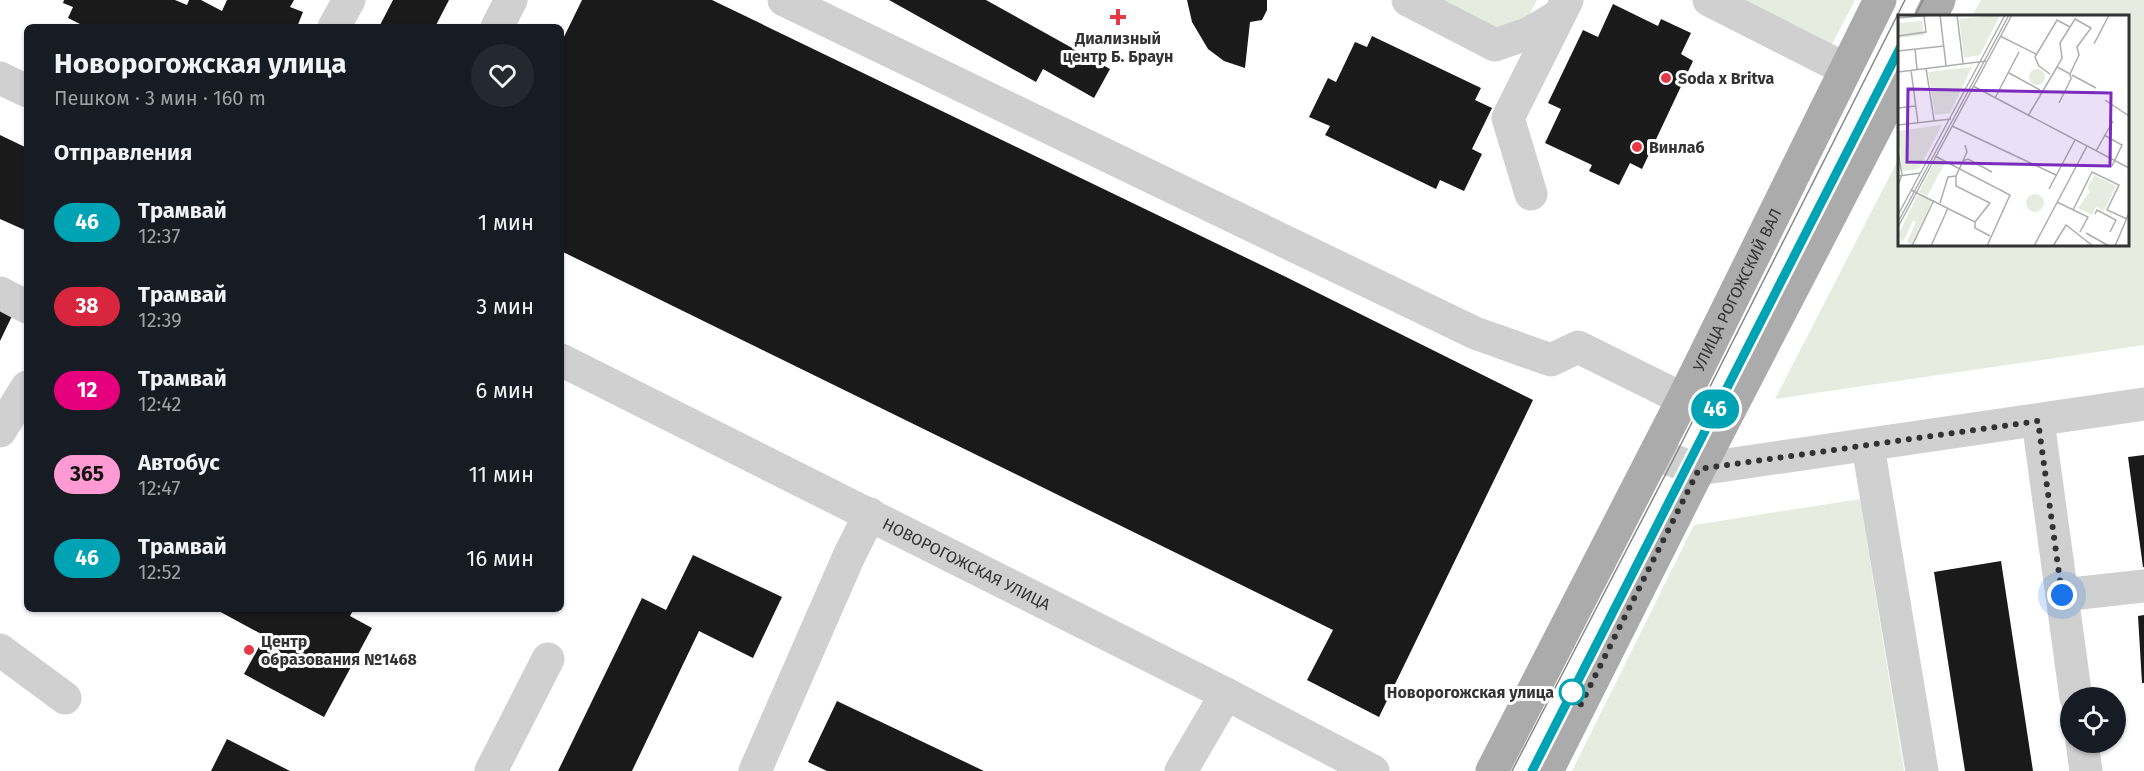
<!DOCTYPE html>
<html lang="ru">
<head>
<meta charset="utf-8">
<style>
	:root { --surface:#171b24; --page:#242831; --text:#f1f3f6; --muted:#9ea1a6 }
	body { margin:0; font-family:"Fira Sans",sans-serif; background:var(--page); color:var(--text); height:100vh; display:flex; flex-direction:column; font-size:22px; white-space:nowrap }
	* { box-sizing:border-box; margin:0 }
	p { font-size:20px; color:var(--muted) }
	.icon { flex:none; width:33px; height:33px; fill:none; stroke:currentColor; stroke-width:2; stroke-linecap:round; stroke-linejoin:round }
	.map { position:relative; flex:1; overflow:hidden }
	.side { position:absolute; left:24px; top:24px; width:540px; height:588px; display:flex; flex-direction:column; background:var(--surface); border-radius:9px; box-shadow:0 2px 4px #0004 }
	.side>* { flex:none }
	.badge { padding:0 12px; border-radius:20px; font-size:21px; line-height:39px }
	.tools { position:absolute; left:2060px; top:687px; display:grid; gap:12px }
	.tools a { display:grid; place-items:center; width:66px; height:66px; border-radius:50%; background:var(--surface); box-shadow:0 2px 4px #0004; font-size:30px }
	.you { position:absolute; width:30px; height:30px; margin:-15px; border:4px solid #fff; border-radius:50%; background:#1a73e8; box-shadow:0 0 0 9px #1a73e833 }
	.map>.badge { position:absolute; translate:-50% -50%; box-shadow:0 0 0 3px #fff }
	h2 { padding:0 30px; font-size:22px; line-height:54px }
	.round { display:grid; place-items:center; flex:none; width:63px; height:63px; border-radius:32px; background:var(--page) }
	.summary { display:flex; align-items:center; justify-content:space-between; height:102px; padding:0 30px }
	h1 { font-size:28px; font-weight:700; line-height:45px }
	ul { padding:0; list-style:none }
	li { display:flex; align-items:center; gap:18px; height:84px; padding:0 30px }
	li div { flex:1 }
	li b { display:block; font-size:22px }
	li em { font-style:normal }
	li .badge { min-width:66px; font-weight:700; text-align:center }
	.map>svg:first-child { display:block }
</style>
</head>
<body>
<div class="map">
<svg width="2144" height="771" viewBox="0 0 2144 771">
	<rect width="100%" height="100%" fill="#fff"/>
	<path fill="#e6ecdf" d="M1431,0h106l-11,21 -30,14z
		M1744,0h111l-24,46z
		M1981,0h163v345l-369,54 124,-241 1,86h228v-228h-156z
		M1860,499l44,272h-332l122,-246z"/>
	<path fill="#1a1a1a" d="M64,0h111l12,5 2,-5h12l21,11 5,-11h67l-4,7 13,5 -6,15h-211l-18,-9 5,-11 -10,-4z
		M393,0h56l-14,27h-56z
		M582,0h130l574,277 247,123 -154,317 -72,-37 26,-50 -772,-379v-208z
		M889,0h97l124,69 -16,29 -51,-29 -7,13z
		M1187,0h80v10l-5,10 -12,2 -5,46 -21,-7 -16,-12 -16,-27z
		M1613,4l45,22 3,-7 30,14 -10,21 12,7 -51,108 -12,-6 -11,22 -30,-14 3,-6 -47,-22 16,-34 -13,-6 35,-73 15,7z
		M1372,36l109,52 -6,12 17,8 -20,41 10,5 -18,37 -24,-11 -4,9 -111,-54 5,-9 -21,-9 19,-39 8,4 19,-40 12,5z
		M0,135l27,13v83l-27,-12z
		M0,307l13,7 -13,27z
		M2144,455v112h-1l-15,-110z
		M693,555l89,42 -29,61 -54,-27 -67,140h-74l84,-173 24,12z
		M2001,561l32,210h-68l-31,-199z
		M215,609h139l-4,7 22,12 -48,89 -80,-43 21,-38z
		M2144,615v68h-2l-4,-67z
		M837,701l147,70h-157l-19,-9z
		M227,739l63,32h-79z"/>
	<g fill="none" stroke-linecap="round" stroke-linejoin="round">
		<g stroke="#d0d0d0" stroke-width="33">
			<path d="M784,0l691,333 76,27 27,-13 105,52"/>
			<path d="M1408,0l87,45 35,-12 28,-17"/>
			<path d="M1709,0l136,69"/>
			<path d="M334,27l15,-27"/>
			<path d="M497,27l14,-27"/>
			<path d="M0,78l27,13"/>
			<path d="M1531,194l-23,-76 59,-118"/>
			<path d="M0,293l27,14"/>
			<path id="s1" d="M561,360l665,334 147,77"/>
			<path d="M2038,421l38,277"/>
			<path d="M0,431l27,-44"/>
			<path d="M1868,446l54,325"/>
			<path d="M1655,455l44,14 445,-65"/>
			<path d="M2062,595l82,-9"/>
			<path d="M0,650l65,48"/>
			<path d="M2082,742l4,29"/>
			<path d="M491,771l57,-112"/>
			<path d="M755,771l94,-215 21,-42"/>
			<path d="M1181,771l45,-77"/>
		</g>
		<g stroke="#ababab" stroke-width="33">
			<path d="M1931,16l8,-16"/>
			<path id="s2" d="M1492,771l191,-372 197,-399"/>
			<path d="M1547,771l152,-302 201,-388"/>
		</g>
		<path stroke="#888" stroke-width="1.5" d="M1915,16l8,-16
			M1512,771l160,-309 233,-462
			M1532,771l368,-723"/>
	</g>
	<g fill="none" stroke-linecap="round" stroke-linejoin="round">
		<g stroke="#fff" stroke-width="14">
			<path id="line" d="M1532,771l368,-723"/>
		</g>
		<use href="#line" stroke="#00a3b4" stroke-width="9"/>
		<path stroke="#333" stroke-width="6" stroke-dasharray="0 10.8" d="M1572,692l7,16 120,-239 339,-48 24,174"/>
	</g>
	<g fill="#e63946" stroke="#fff" stroke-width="2">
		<path d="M1115 8h6v6h6v6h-6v6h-6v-6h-6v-6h6z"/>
		<circle cx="1666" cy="78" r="6"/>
		<circle cx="1637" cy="147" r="6"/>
		<circle cx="249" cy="650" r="6"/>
	</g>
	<circle fill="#fff" stroke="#00a3b4" stroke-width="3" cx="1572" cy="692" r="12"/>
	<g text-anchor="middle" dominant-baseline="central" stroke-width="6" stroke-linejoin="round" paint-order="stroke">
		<g font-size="16" font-weight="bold" fill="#333" stroke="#fff" text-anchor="start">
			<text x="1118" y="38" text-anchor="middle">Диализный<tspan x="1118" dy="18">центр Б. Браун</tspan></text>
			<text x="1678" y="78">Soda x Britva</text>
			<text x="1649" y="147">Винлаб</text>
			<text x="261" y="641">Центр<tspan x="261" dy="18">образования №1468</tspan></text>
		</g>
		<g font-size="16" fill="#333" stroke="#fff">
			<text stroke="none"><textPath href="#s2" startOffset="540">УЛИЦА РОГОЖСКИЙ ВАЛ</textPath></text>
			<text stroke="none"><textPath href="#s1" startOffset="454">НОВОРОГОЖСКАЯ УЛИЦА</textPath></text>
		</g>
		<g font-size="16" font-weight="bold" fill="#333" stroke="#fff" text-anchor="end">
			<text x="1554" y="692">Новорогожская улица</text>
		</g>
	</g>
	<g transform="translate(1898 15)">
		<rect width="231" height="231" fill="#fff"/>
		<path d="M102,0l-20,40 -16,3 -5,-39zM24,6l2,14 -26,3v-15zM74,52l-22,46 -15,2 -7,-43zM131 62a8 8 0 1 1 16 0a8 8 0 1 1-16 0ZM44,110l-23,44 -17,2 -4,-40zM39,143l8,5 -18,33 -8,-4zM196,160l22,11 -12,25 -8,-4 -4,8 -14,-7 12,-17 -3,-2zM20,179l14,7 -20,44 -5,-3 9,-20 -3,-1 -10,21 -5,-7zM128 188a9 9 0 1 1 18 0a9 9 0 1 1-18 0Z" fill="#e6ecdf"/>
		<path fill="none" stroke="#adadad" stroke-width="1.5" d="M42,0l6,50M59,0l6,48M0,3l34,-3M177,4l16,9 -14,19 2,8 -9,19 -13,-7 5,-9 -2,-15zM0,21l28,-4 -2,-16M102,21l36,18M196,29l15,-29M17,34l2,20M0,36l46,-5M28,53l8,52M13,55l7,53M0,57l88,-11M111,58l31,17M152,59l-11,-8 -4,-9 22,-37 13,7M174,60l24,13M75,71l156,82M97,83l24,-46M207,85l24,16M161,88l12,-24 -1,-5M0,93l18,-2M130,101l29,-49M0,110l53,-6M54,111l104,49M206,120l18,10 -10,21M0,136l4,24 -4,10M198,136l17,-30M37,141l75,39 -23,51M65,146l5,-2 24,13M0,161l23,-3M58,161v10l34,17 -15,19M151,174l26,-49M13,175l64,32v6l15,8M159,187l31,15 -8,15M42,188l8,-26 8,-1 11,-24 -2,-7M175,195l19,-38 27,13 -12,25 20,9M197,199l2,-4 19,10 -6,12M0,200l107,-200M0,207l111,-207M0,212l114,-212M188,218l23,13M14,231l22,-46M33,231l17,-38M136,231l53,-100M155,231l13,-21 27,21M217,231l14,-33"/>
		<path fill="#7b2cbf" fill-opacity="0.15" stroke="#7b2cbf" stroke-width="3" d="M10,74l203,4 -1,73 -203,-4z"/>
		<rect width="231" height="231" fill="none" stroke="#333" stroke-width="3"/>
	</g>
</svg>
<div class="tools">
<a><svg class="icon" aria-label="locate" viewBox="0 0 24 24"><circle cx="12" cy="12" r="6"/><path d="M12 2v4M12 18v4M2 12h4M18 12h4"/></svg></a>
</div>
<div class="you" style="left:2062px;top:595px"></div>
<b class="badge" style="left:1715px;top:409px;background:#00a3b4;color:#fff">46</b>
<section class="side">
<div class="summary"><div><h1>Новорогожская улица</h1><p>Пешком · 3 мин · 160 m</p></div><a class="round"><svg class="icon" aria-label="heart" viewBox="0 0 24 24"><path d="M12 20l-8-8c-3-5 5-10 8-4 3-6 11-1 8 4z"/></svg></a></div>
<h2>Отправления</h2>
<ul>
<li><span class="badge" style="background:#00a3b4;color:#fff">46</span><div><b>Трамвай</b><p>12:37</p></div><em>1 мин</em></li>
<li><span class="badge" style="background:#d7263d;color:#fff">38</span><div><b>Трамвай</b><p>12:39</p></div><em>3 мин</em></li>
<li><span class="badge" style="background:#e6007e;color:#fff">12</span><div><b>Трамвай</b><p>12:42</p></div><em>6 мин</em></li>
<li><span class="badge" style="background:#ff9ad2;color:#111">365</span><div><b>Автобус</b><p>12:47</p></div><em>11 мин</em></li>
<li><span class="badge" style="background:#00a3b4;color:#fff">46</span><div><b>Трамвай</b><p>12:52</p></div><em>16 мин</em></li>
</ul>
</section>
</div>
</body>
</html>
